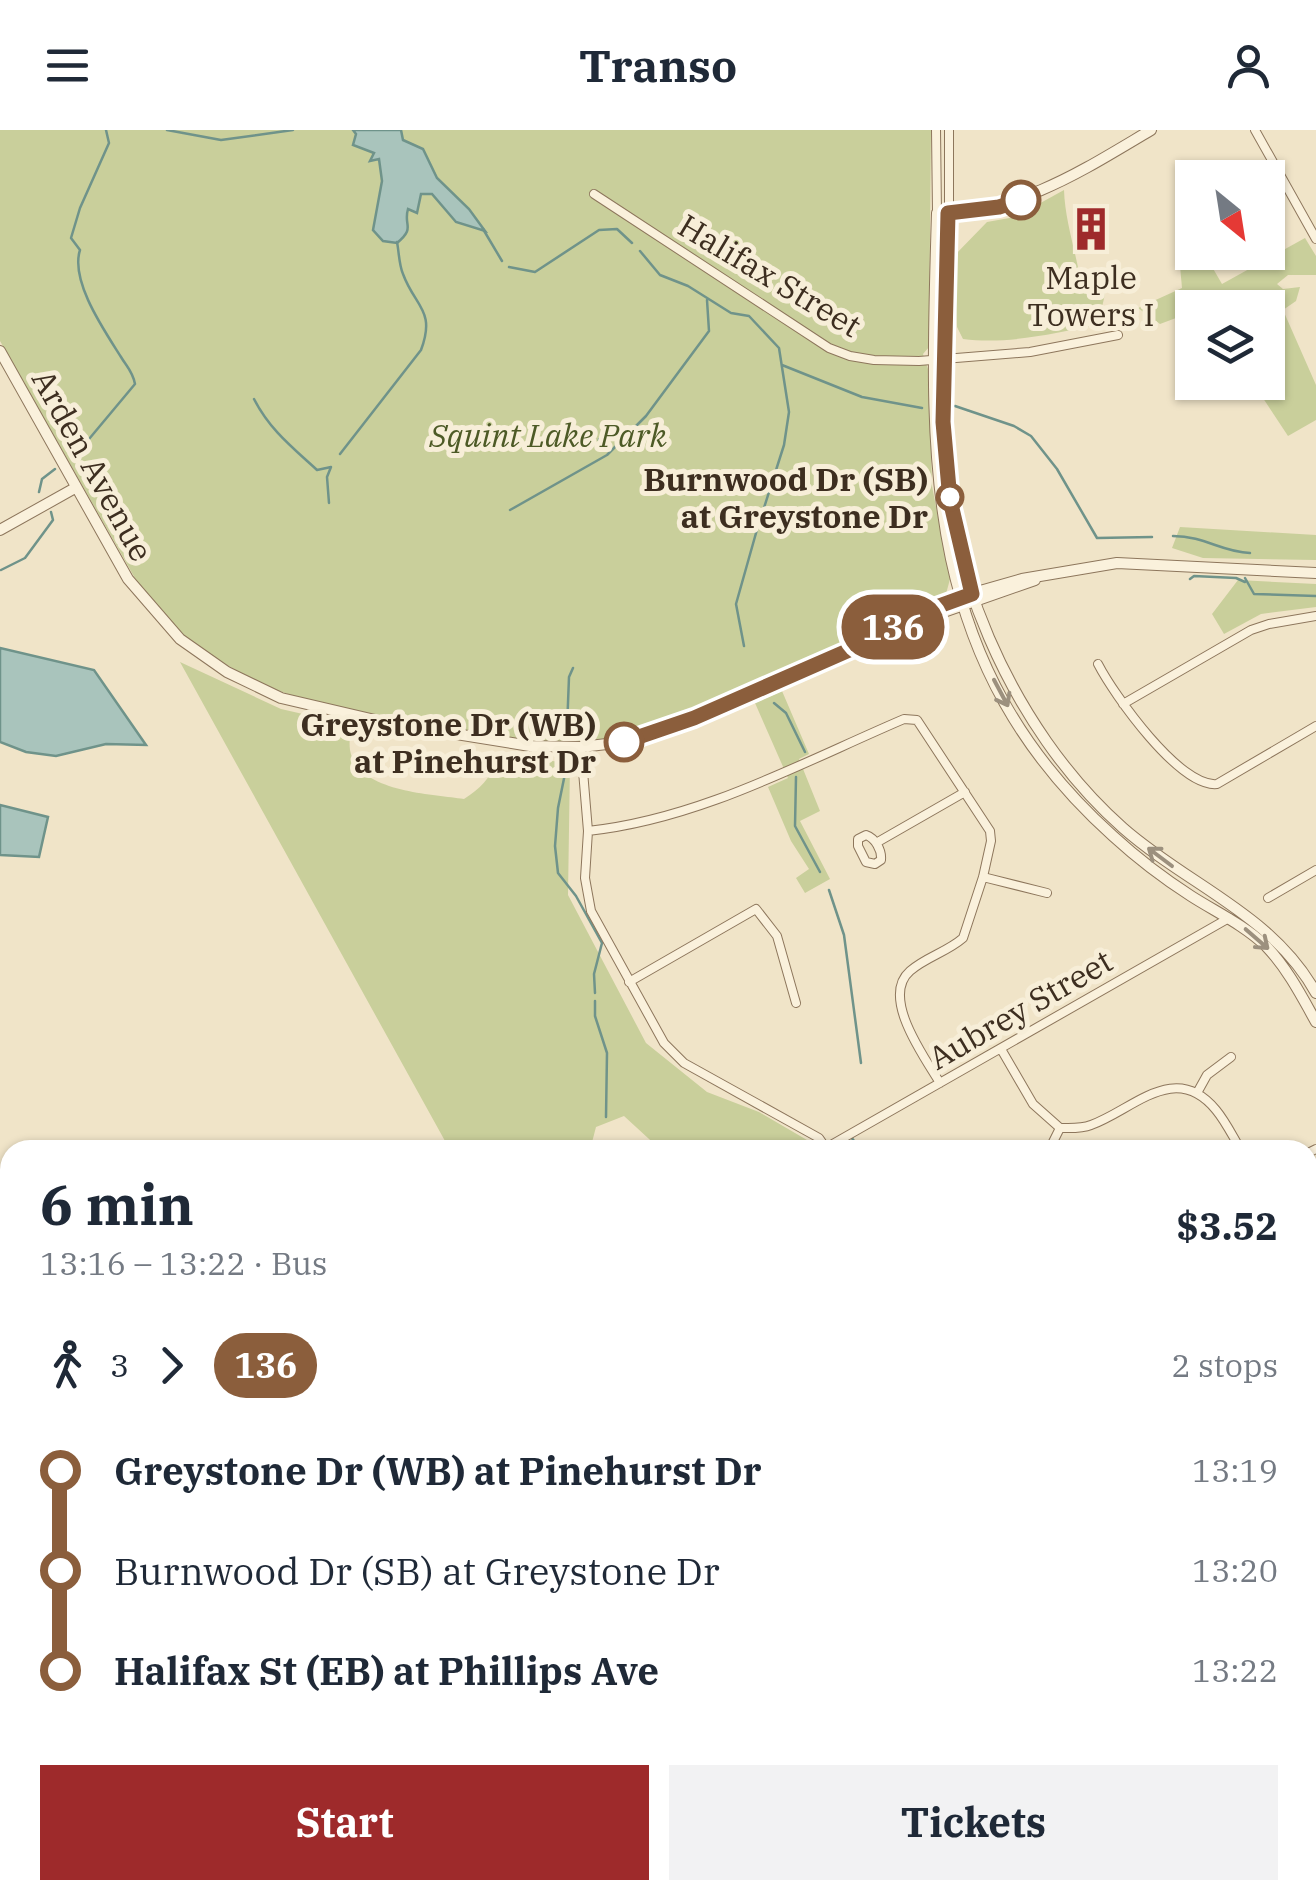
<!DOCTYPE html>
<html lang="en">
<head>
<meta charset="utf-8">
<style>
	:root { --surface:#fff; --page:#f2f2f3; --text:#1f2937; --muted:#747a83; --accent:#9e2a2b }
	body { margin:0; font-family:"IBM Plex Serif",serif; background:var(--page); color:var(--text); height:100vh; display:flex; flex-direction:column; font-size:38px; white-space:nowrap }
	* { box-sizing:border-box; margin:0 }
	p { font-size:32px; color:var(--muted) }
	.icon { flex:none; width:55px; height:55px; fill:none; stroke:currentColor; stroke-width:2; stroke-linecap:round; stroke-linejoin:round }
	.map { position:relative; flex:1; overflow:hidden }
	.side { position:absolute; left:0px; top:1010px; width:1318px; height:760px; display:flex; flex-direction:column; background:var(--surface); border-radius:30px 30px 0 0; box-shadow:0 2px 8px #0004 }
	.side>* { flex:none }
	.badge { padding:0 20px; border-radius:32px; font-size:35px; line-height:65px }
	.needle { width:65px; rotate:150deg }
	.controls { position:absolute; left:1175px; top:30px; display:grid; gap:20px }
	.controls a { display:grid; place-items:center; width:110px; height:110px; border-radius:0px; background:var(--surface); box-shadow:0 2px 8px #0004; font-size:50px }
	.map>.badge { position:absolute; translate:-50% -50%; box-shadow:0 0 0 5px #fff }
	.legs { display:flex; align-items:center; gap:15px; height:110px; padding:0 40px; font-size:32px }
	.legs p { margin-inline-start:auto }
	.headline { display:flex; align-items:center; justify-content:space-between; height:170px; padding:0 40px }
	h1 { font-size:55px; font-weight:800; line-height:75px }
	.primary-button { display:flex; gap:20px; margin-top:auto; padding:20px 40px }
	.primary-button a { flex:1; height:115px; border-radius:0px; background:var(--accent); color:#fff; font-size:40px; font-weight:800; line-height:115px; text-align:center }
	.primary-button a+a { background:var(--page); color:var(--text) }
	ul { padding:0 40px; list-style:none }
	li { display:flex; align-items:center; gap:35px; height:100px; font-size:38px }
	li i { display:grid; place-items:center; width:15px; height:100%; margin:0 12px; background:currentColor }
	li i::after { content:''; width:25px; height:25px; margin:-12px; border:8px solid; border-radius:50%; background:var(--surface) }
	li p { margin-inline-start:auto }
	li:first-child i { background:linear-gradient(#0000 50%,currentColor 0) }
	li:last-child i { background:linear-gradient(currentColor 50%,#0000 0) }
	header { display:flex; justify-content:space-between; align-items:center; height:130px; padding:0 40px; background:var(--surface); font-size:45px; font-weight:800 }
	.map>svg:first-child { display:block }
</style>
</head>
<body>
<header><svg class="icon" aria-label="menu" viewBox="0 0 24 24"><path d="M4 6h16M4 12h16M4 18h16"/></svg>Transo<svg class="icon" aria-label="person" viewBox="0 0 24 24"><circle cx="12" cy="8" r="4"/><path d="M4 21q1-7 8-7t8 7"/></svg></header>
<div class="map">
<svg width="1316" height="1770" viewBox="0 0 1316 1770">
	<rect width="100%" height="100%" fill="#f0e4c8"/>
	<path fill="#c9cf9b" d="M0,0h931l-2,217 -6,7 6,18 3,114 18,93 -4,15 -11,9 -259,118 -46,14 -39,6h-53l-31,-3 -198,-36 -58,-22 -63,-40 -44,-46 -144,-253z
		M1064,60c1,31 12,62 17,93l19,2 5,9 -7,31c-44,8 -90,20 -135,14l-6,-12 -4,-70 34,-35 28,-5z
		M1176,92l16,1v29l12,1 18,31 83,-46 11,18v19h-28l-11,9 6,5 17,-2 -4,14 -13,9 33,75v35l-28,16 -35,-53 15,-1v-74h-76v4l-32,12 -22,-16 44,-20z
		M1180,397l136,8v25l-113,-2 -31,-10z
		M1238,450l78,4v23l-55,7 -37,20 -12,-20z
		M180,532l101,47 70,16c-1,8 -2,18 -1,25 7,42 81,44 114,49 19,-12 28,-23 34,-44l72,8 -2,132 78,148 61,49 52,20 48,28 -8,10h-138l-37,-34 -28,11 -6,23h-140z
		M782,561l27,63 -10,5 21,52 -20,10 30,58 -25,14 -9,-15 13,-9 -18,-28 -23,-54 20,-9 -33,-75z
		M1316,1079v124l-8,-2v-113z
		M1308,1239l8,1v530h-999l-16,-1 -22,-9h1029z
		M10,1475v65l-10,5v-64z
		M10,1570v164l-10,-1v-158z"/>
	<path fill="#a9c4bc" stroke="#6f938a" stroke-width="2.5" d="M353,0h48l2,10 20,9 14,29 32,31 16,22 -29,-9 -24,-28h-11l-4,19 -9,-4c-5,17 8,18 -11,34l-14,-2 -10,-11 9,-49 -3,-22 -9,2 4,-8 -21,-8 3,-11z
		M0,518l94,22 52,75 -40,-1 -50,12 -30,-4 -26,-10z
		M0,675l48,12 -9,40 -39,-2z"/>
	<g fill="none" stroke-linecap="round" stroke-linejoin="round">
		<path stroke="#6f938a" stroke-width="2.5" d="M167,0l54,10 72,-10
			M483,99l19,32
			M640,121l20,24 28,11 43,27 18,3 30,32 10,64 -5,33 -22,69
			M509,137l26,5 64,-42 18,-1 15,14
			M782,235l80,32 60,11
			M254,269c16,31 38,48 63,71l14,-3 -4,10 2,26
			M955,276l59,20 17,10 26,33 40,69 55,-1
			M599,309v2
			M340,324l81,-104c15,-40 -6,-43 -18,-76 -4,-9 -4,-22 -6,-32
			M74,327l61,-73c-2,-12 -8,-17 -14,-27 -17,-27 -51,-76 -41,-107l-9,-12 9,-30 29,-65 -3,-13
			M39,362l3,-13 13,-10
			M510,380l97,-55 39,-39 63,-85 -2,-31
			M1173,406c32,0 48,16 77,17
			M1,440l24,-12 28,-38 -2,-8
			M1245,448l9,16 62,2
			M1190,449l4,-3 42,2 9,4
			M744,516l-8,-42 22,-78
			M774,573l12,10 19,39
			M567,599l2,-52 4,-9
			M568,629l-10,49 -3,38 3,27 18,23 26,47 -8,31 1,19
			M796,647l-1,49 25,46
			M829,760l15,45 17,128
			M595,871v15l12,37 -1,64
			M851,1007l10,13
			M644,1760v10
			M804,1760l2,10
			M1019,1760l5,10
			M69,1768l1,2"/>
		<g stroke="#8d765c" stroke-width="10">
			<path id="minor" d="M936,0l1,83
				M1255,0l61,109
				M594,64l235,154 21,8 24,4 45,1 111,-9 88,-17
				M949,83v-83
				M1098,534c16,31 82,124 119,120l99,-58
				M1123,574l128,-74 18,-6 47,-8
				M581,617l7,84 -3,47 6,33 73,132 20,20 135,75 7,10
				M588,701c112,-12 213,-68 316,-112l13,1 73,111 1,10 -8,36 -20,61c-16,14 -37,19 -53,33 -30,26 15,87 30,112
				M866,705c9,3 16,15 15,25l-6,4 -9,-2 -8,-16v-7z
				M876,713l89,-51
				M983,747l64,16
				M1268,768l48,-28
				M629,852l127,-73 21,27 19,67
				M1001,919l32,55 27,24c11,0 21,1 31,-3 42,-15 84,-65 125,-15 10,12 17,27 25,40
				M1197,963l10,-18 24,-18
				M824,1019l405,-231
				M1049,1020l11,-22
				M1308,1023l8,-4
				M1008,1760l6,10"/>
		</g>
		<g stroke="#8d765c" stroke-width="12">
			<path id="tertiary" d="M1151,0c-71,42 -129,81 -214,83 -7,240 -20,447 176,623 24,22 50,42 78,60 25,16 53,29 75,50 21,22 35,49 50,76
				M949,83c0,48 1,96 -2,144 -1,17 -4,35 -5,52 -3,151 68,319 181,419 66,58 149,86 193,165
				M0,221l128,228 52,60 47,33 54,26 107,25 142,23 51,1 43,-5 70,-23 176,-78 36,-23 46,-19 70,-20 95,-16 199,10
				M0,400l75,-42
				M895,499l140,-49
				M0,1741l10,1
				M151,1760l54,10
				M261,1770h19"/>
		</g>
		<g stroke="#6f573f" stroke-width="14">
			<path id="secondary" d="M1308,1215l8,1
				M1308,1227l8,2
				M0,1557l10,-5"/>
		</g>
		<use href="#minor" stroke="#faf1dc" stroke-width="8"/>
		<use href="#tertiary" stroke="#faf1dc" stroke-width="10"/>
		<use href="#secondary" stroke="#faf1dc" stroke-width="11"/>
	</g>
	<defs><path id="oneway-shaft" d="M-6 0H5M1.5-3L5.5 0L1.5 3" fill="none" stroke-width="1.6" stroke-linecap="round" stroke-linejoin="round" transform="scale(2.5)"/></defs>
	<g stroke="#9c907e">
		<use href="#oneway-shaft" transform="translate(1001 563) rotate(62)"/>
		<use href="#oneway-shaft" transform="translate(1160 727) rotate(-143)"/>
		<use href="#oneway-shaft" transform="translate(1257 809) rotate(41)"/>
	</g>
	<g fill="none" stroke-linecap="round" stroke-linejoin="round">
		<g stroke="#fff" stroke-width="22">
			<path id="line-1" d="M624,612l70,-24 176,-77 36,-23 66,-24 -22,-94 -7,-78 5,-209 51,-6 22,-7"/>
		</g>
		<use href="#line-1" stroke="#8b5e3c" stroke-width="15"/>
	</g>
	<defs>
		<g id="building-bare" transform="scale(3.45)"><path d="M-4-6H4V6H1V3H-1V6H-4ZM-2.5-4.3h1.7v1.8h-1.7ZM.8-4.3h1.7v1.8H.8ZM-2.5-1h1.7V.8h-1.7ZM.8-1h1.7V.8H.8Z" fill="#9e2a2b" stroke="#f7eed8" stroke-width="2.5" paint-order="stroke"/></g>
	</defs>
	<g fill-rule="evenodd">
		<use href="#building-bare" x="1091" y="99"/>
	</g>
	<g fill="#fff" stroke="#8b5e3c" stroke-width="5">
		<circle cx="1021" cy="70" r="18"/>
		<circle cx="950" cy="367" r="12"/>
		<circle cx="624" cy="612" r="18"/>
	</g>
	<g text-anchor="middle" dominant-baseline="central" stroke-width="10" stroke-linejoin="round" paint-order="stroke">
		<g font-size="32" fill="#3d2e20" stroke="#f7eed8">
			<text transform="translate(770 145) rotate(31)">Halifax Street</text>
			<text transform="translate(93 335) rotate(61)">Arden Avenue</text>
			<text transform="translate(1020 879) rotate(-30)">Aubrey Street</text>
		</g>
		<g font-size="32" fill="#3d2e20" stroke="#f7eed8">
			<text x="1091" y="147">Maple<tspan x="1091" dy="37">Towers I</tspan></text>
		</g>
		<g font-size="32" font-style="italic" fill="#4d5a26" stroke="#f7eed8">
			<text x="548" y="305">Squint Lake Park</text>
		</g>
		<g font-size="32" font-weight="bold" fill="#3d2e20" stroke="#f7eed8" text-anchor="end">
			<text x="928" y="349">Burnwood Dr (SB)<tspan x="928" dy="37">at Greystone Dr</tspan></text>
			<text x="596" y="594">Greystone Dr (WB)<tspan x="596" dy="37">at Pinehurst Dr</tspan></text>
		</g>
	</g>
</svg>
<div class="controls">
<a><svg class="needle" viewBox="-14 -14 28 28"><path d="M0-13l5 13h-10z" fill="#e53935"/><path d="M0 13l5-13h-10z" fill="#747a83"/></svg></a>
<a><svg class="icon" aria-label="layers" viewBox="0 0 24 24"><path d="M12 4l9 5-9 5-9-5zM3 14l9 5 9-5"/></svg></a>
</div>
<b class="badge" style="left:893px;top:497px;background:#8b5e3c;color:#fff">136</b>
<section class="side">
<div class="headline"><div><h1>6 min</h1><p>13:16 – 13:22 · Bus</p></div><b>$3.52</b></div>
<div class="legs"><svg class="icon" aria-label="walk" viewBox="0 0 24 24"><circle cx="13" cy="4" r="2"/><path d="M13 8l-2 6 4 7M11 14l-3 7M7 12l3-4h3l4 4"/></svg>3<svg class="icon" aria-label="forward" viewBox="0 0 24 24"><path d="M9 5l7 7-7 7"/></svg><b class="badge" style="background:#8b5e3c;color:#fff">136</b><p>2 stops</p></div>
<ul>
<li><i style="color:#8b5e3c"></i><b>Greystone Dr (WB) at Pinehurst Dr</b><p>13:19</p></li>
<li><i style="color:#8b5e3c"></i><span>Burnwood Dr (SB) at Greystone Dr</span><p>13:20</p></li>
<li><i style="color:#8b5e3c"></i><b>Halifax St (EB) at Phillips Ave</b><p>13:22</p></li>
</ul>
<div class="primary-button"><a>Start</a><a>Tickets</a></div>
</section>
</div>
</body>
</html>
